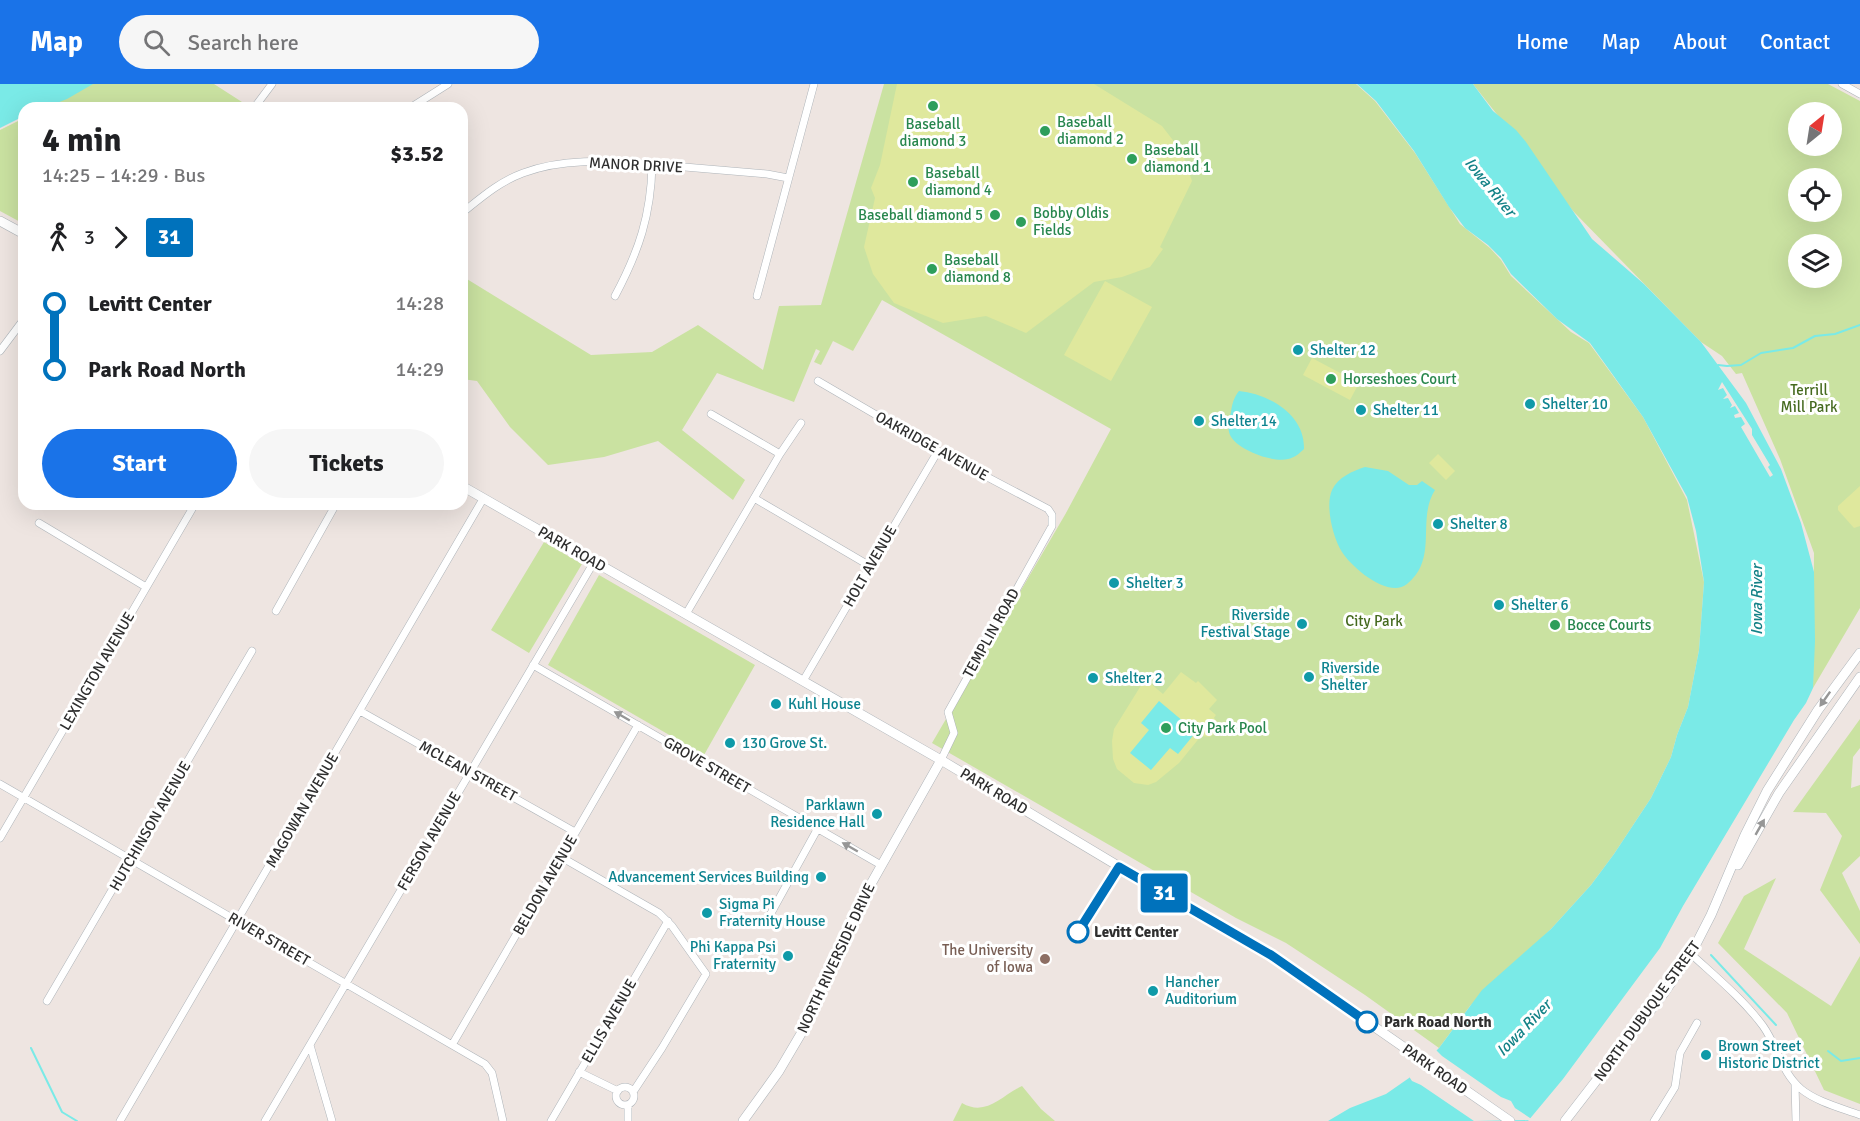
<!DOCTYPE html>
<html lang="en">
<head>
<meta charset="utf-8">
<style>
	:root { --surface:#fff; --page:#f6f6f6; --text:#202124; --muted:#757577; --accent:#1a73e8 }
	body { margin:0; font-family:Signika,sans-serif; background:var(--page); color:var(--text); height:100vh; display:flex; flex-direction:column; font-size:22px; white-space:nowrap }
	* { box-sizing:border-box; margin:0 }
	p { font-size:20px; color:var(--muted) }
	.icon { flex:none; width:33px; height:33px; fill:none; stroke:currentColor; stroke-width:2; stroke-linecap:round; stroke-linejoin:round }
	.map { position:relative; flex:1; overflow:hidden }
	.details { position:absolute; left:18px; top:18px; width:450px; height:408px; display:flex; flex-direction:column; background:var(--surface); border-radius:18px; box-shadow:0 6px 24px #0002 }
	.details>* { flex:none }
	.badge { padding:0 12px; border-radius:4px; font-size:21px; line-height:39px }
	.needle { width:39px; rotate:30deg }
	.buttons { position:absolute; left:1788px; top:18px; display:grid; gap:12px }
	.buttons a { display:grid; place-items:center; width:54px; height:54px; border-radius:50%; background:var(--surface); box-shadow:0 6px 24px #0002; font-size:30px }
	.map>.badge { position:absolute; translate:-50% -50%; box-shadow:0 0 0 3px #fff }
	.legs { display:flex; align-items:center; gap:9px; height:66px; padding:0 24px; font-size:20px }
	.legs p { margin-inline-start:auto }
	.summary { display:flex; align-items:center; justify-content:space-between; height:102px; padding:0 24px }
	h1 { font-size:33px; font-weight:800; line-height:45px }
	.cta { display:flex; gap:12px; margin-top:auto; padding:12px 24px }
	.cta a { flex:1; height:69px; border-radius:36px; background:var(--accent); color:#fff; font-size:24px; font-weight:800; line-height:69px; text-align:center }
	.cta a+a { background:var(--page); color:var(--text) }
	ul { padding:0 24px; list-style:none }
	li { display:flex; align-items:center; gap:21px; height:66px; font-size:22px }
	li i { display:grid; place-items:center; width:9px; height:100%; margin:0 8px; background:currentColor }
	li i::after { content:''; width:15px; height:15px; margin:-8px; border:4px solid; border-radius:50%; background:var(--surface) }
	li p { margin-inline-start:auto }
	li:first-child i { background:linear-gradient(#0000 50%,currentColor 0) }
	li:last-child i { background:linear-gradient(currentColor 50%,#0000 0) }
	header { display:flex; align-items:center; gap:36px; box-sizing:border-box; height:84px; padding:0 30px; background:var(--accent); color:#fff }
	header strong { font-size:28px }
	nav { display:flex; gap:33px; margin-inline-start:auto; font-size:21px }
	.search { width:420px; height:54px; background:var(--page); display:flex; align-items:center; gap:15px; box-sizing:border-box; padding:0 21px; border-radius:33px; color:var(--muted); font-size:22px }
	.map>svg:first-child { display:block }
</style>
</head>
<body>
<header>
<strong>Map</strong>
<div class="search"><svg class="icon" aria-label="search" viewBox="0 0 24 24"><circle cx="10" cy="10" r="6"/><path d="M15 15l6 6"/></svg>Search here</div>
<nav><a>Home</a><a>Map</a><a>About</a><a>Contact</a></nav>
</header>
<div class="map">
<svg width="1860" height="1037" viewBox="0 0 1860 1037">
	<rect width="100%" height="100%" fill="#eee5e1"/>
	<path fill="#cae2a1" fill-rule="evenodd" d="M90,0h124l28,18 -4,6h-194z
		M884,0h472l19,17 40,52 45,71 30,24 11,12 10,16 60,56 18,11 54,74 44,83 17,82 -5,68 -11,57 -11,28 -6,22 -20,41 -37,56 -23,31 -40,44 -81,77 -31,42 -74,-53 -79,-52 -50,-25 -304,-175 134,-230 45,-84 -229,-129 -29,51 -20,-10 -12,24 -7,-3 6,-11 -4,-2 -22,53 -77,-29 -35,57 63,50 -12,20 -75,-59 -54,16 -56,8 -38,-38 -33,-46 -15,-2v-103l129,79 61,-3 46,-27 65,45 16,-64 42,-1z
		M1473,0h355l32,17v507l-47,80 1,-135 -34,-94 -38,-86 -6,1 -14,-18 -21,-14 -128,-131zM1798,28h34v34h-34zM1798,94h34v34h-34zM1798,160h34v34h-34z
		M24,34v106l-24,-13v-81z
		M544,458l38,22 -53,89 -38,-23z
		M599,491l156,90 -51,90 -156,-90z
		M1860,635v29l-7,9 -2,31 9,-3v71l-18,17 18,38v33l-40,-54 22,-54 -16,-23 -33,-1z
		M1776,794l-32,71 87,57 29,-50v148l-36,-14 -37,-77 -69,-70 26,-47z
		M1022,1002l19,23 14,12h-102l9,-18c24,14 39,-7 60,-17z"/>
	<path fill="#dfe89d" d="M897,0h197l68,42 20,26 10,29 -32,66 3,2 -13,18 -28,10 -28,5 -68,51 -40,-17 -43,7 -49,-20 -21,-29 -9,-27 11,-49 -4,-10 9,-23z
		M1105,197l47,26 -41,74 -47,-26z
		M1312,274l47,25 -9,17 -47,-25z
		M1438,370l17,17 -9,9 -17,-17z
		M1860,402v40l-6,2 -16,-18v-4z
		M1181,588l15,11 2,-2 19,19 -8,9 7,6 -2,3 4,5v8l-8,6 -9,-1 -22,27 -23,19 -8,3 -14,-2 -17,-14 -4,-10 -1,-18 2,-12 31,-50 18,15z"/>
	<path fill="#7aeae7" d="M0,0h93l-26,15 -23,9h-20v8l-24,12z
		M1357,0h116l20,27 23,19 10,12 66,97 52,45 57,58 45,61 35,66 20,54 13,49 1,69 -2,47 -7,15 -12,17 -111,186 -23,42 -97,131 -35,42h-200l22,-13 36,-14 23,-16 30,-30 43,-58 69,-61 40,-44 23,-31 37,-56 20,-41 6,-22 11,-28 11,-57 5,-68 -8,-51 -9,-34 -44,-80 -15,-21 -38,-53 -33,-24 -46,-45 -10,-16 -13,-13 -23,-17 -16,-21 -35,-56 -38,-50z
		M1239,307c30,3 66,23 65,58 -4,4 -10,9 -16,10 -15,4 -51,-9 -58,-24 -3,-7 -1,-16 1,-23 1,-8 3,-15 8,-21z
		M1365,383l23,4 21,14h8l5,-4 13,9c-19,30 4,68 -28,94 -18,15 -55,-16 -65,-32 -9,-14 -17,-46 -10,-62 6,-13 21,-19 33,-23z
		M1159,617l37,31 -18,22 -8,-6 -19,22 -21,-17 19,-23 -8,-7z"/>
	<path fill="#eee5e1" d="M1722,298l30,47v6l18,30 -2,2 5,8 -3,2 -29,-50 4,-3 -4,-7 -6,1 -1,-3 5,-2 -4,-7 -5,2 2,-3 -4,-7 -5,1 4,-4 -4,-7 -5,2z
		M1434,964l8,8 59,41 10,4 4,7 18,12 -59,1 -53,-36 -9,-4 -4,-6z"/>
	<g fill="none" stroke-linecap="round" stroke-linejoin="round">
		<path stroke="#7aeae7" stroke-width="2" d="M1718,281l9,1 14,-1 20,-12 32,-5 22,-12 20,-2 25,-9
			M1711,871l65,70
			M31,964l31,64 15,9
			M1828,967l13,10 19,-3"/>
		<g stroke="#aeb4b9" stroke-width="8">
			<path id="street" d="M1842,0l18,10
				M254,24l18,-24
				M410,24l38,-24
				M462,129c20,-16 37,-31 61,-40 45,-17 92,-11 138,-8 35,3 71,6 106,9l21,4
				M615,212c24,-45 36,-81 37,-131
				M757,212l57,-212
				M0,267l24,-32
				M818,297l120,70 110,58 4,6v11l-104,186 6,21 -13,27
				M711,330l69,40
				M754,414l116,68
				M39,439l107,64
				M276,527l60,-107
				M686,530l94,-160 21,-31
				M533,581l348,200
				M803,597l135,-230
				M360,627l215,121
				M0,700l485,280 7,9 11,48
				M0,754l195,-334
				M561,773l98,56 13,13 34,48 -44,74 -29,44
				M765,837l5,-6 48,-87
				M1691,870c25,23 52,45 72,72 15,21 18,46 38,63 16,13 40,19 59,26
				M47,917l205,-350
				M310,961l22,76
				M452,961l186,-320
				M579,988l39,19
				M1795,1000l1,37
				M616 1012a9 9 0 1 1 18 0a9 9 0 1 1-18 0Z
				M628,1021v16
				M120,1037l363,-622
				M265,1037l329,-559
				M551,1037l117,-200
				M1654,1037l21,-34 5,-34 17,-30"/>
		</g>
		<g stroke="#aeb4b9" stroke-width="10">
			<path id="secondary" d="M0,137l24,13
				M462,402l479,274 214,128 116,67 239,166
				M1738,781l41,-72 81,-116
				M743,1037l36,-50 23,-39 19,-41 33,-77 87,-154
				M1565,1037l99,-128 27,-39 20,-39 34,-80 22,-44 51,-81 42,-57"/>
		</g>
		<use href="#street" stroke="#fff" stroke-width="7"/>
		<use href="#secondary" stroke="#fff" stroke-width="9"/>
	</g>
	<defs><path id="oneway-solid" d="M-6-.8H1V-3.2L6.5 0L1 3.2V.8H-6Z" transform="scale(1.5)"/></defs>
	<g fill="#969696">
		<use href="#oneway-solid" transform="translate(1825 615) rotate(125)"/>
		<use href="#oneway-solid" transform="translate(622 632) rotate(-150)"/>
		<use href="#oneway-solid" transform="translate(1760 743) rotate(-60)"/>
		<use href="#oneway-solid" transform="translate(850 763) rotate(-150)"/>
	</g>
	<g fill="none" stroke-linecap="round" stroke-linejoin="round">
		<g stroke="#fff" stroke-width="14">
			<path id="line-1" d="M1078,848l41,-65 152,88 96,67"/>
		</g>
		<use href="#line-1" stroke="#0072bc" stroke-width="9"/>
	</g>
	<g fill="#2e9e5b" stroke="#fff" stroke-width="2">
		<circle cx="933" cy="22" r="6"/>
		<circle cx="1045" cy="47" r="6"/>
		<circle cx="1132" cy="75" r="6"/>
		<circle cx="913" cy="98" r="6"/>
		<circle cx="995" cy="131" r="6"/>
		<circle cx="1021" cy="138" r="6"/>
		<circle cx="932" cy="185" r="6"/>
		<circle cx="1331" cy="295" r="6"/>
		<circle cx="1555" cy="541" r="6"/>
		<circle cx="1166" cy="644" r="6"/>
	</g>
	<g fill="#0f9aa8" stroke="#fff" stroke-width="2">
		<circle cx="1298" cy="266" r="6"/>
		<circle cx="1530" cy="320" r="6"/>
		<circle cx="1361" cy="326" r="6"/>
		<circle cx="1199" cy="337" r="6"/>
		<circle cx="1438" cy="440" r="6"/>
		<circle cx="1114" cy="499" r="6"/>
		<circle cx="1499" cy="521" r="6"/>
		<circle cx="1302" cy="540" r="6"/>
		<circle cx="1309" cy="593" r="6"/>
		<circle cx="1093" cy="594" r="6"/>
		<circle cx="776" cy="620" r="6"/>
		<circle cx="730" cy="659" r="6"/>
		<circle cx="877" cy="730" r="6"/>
		<circle cx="821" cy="793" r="6"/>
		<circle cx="707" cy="829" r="6"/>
		<circle cx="788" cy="872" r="6"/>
		<circle cx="1153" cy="907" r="6"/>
		<circle cx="1706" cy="971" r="6"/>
	</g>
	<g fill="#fff" stroke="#0072bc" stroke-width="3">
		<circle cx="1078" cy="848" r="10"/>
		<circle cx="1367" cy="938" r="10"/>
	</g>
	<circle fill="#8d6e63" stroke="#fff" stroke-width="2" cx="1045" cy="875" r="6"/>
	<g text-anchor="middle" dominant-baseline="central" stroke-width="6" stroke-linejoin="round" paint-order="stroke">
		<g font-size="15" fill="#27864d" stroke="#fff" text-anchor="start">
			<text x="1057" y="38">Baseball<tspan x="1057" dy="17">diamond 2</tspan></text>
			<text x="933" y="40" text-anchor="middle">Baseball<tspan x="933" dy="17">diamond 3</tspan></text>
			<text x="1144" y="66">Baseball<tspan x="1144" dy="17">diamond 1</tspan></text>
			<text x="925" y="89">Baseball<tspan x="925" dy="17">diamond 4</tspan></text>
			<text x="1033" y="129">Bobby Oldis<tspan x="1033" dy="17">Fields</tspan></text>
			<text x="983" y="131" text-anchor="end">Baseball diamond 5</text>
			<text x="944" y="176">Baseball<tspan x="944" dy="17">diamond 8</tspan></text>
			<text x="1343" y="295">Horseshoes Court</text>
			<text x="1567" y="541">Bocce Courts</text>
			<text x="1178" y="644">City Park Pool</text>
		</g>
		<g font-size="15" fill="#2e2e2e" stroke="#fff">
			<text transform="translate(636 81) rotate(3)">MANOR DRIVE</text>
			<text transform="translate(932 362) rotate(29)">OAKRIDGE AVENUE</text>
			<text transform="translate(572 465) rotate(30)">PARK ROAD</text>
			<text transform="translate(870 482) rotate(-60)">HOLT AVENUE</text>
			<text transform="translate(991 549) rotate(-61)">TEMPLIN ROAD</text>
			<text transform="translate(97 587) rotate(-60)">LEXINGTON AVENUE</text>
			<text transform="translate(707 681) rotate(30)">GROVE STREET</text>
			<text transform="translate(468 687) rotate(29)">MCLEAN STREET</text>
			<text transform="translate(994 707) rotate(31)">PARK ROAD</text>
			<text transform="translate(302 726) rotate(-60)">MAGOWAN AVENUE</text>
			<text transform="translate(150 742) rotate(-60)">HUTCHINSON AVENUE</text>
			<text transform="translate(429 757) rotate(-60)">FERSON AVENUE</text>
			<text transform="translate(545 801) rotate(-60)">BELDON AVENUE</text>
			<text transform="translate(269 855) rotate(30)">RIVER STREET</text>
			<text transform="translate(836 874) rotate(-65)">NORTH RIVERSIDE DRIVE</text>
			<text transform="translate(1647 927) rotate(-54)">NORTH DUBUQUE STREET</text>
			<text transform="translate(609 937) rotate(-60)">ELLIS AVENUE</text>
			<text transform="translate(1435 985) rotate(35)">PARK ROAD</text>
		</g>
		<g font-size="15" fill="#0d838f" stroke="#fff" text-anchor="start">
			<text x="1310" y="266">Shelter 12</text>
			<text x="1542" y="320">Shelter 10</text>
			<text x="1373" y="326">Shelter 11</text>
			<text x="1211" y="337">Shelter 14</text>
			<text x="1450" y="440">Shelter 8</text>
			<text x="1126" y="499">Shelter 3</text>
			<text x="1511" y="521">Shelter 6</text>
			<text x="1290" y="531" text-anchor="end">Riverside<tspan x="1290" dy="17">Festival Stage</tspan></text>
			<text x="1321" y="584">Riverside<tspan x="1321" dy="17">Shelter</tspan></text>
			<text x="1105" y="594">Shelter 2</text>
			<text x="788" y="620">Kuhl House</text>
			<text x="742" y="659">130 Grove St.</text>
			<text x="865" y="721" text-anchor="end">Parklawn<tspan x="865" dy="17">Residence Hall</tspan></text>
			<text x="809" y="793" text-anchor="end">Advancement Services Building</text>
			<text x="719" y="820">Sigma Pi<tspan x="719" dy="17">Fraternity House</tspan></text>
			<text x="776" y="863" text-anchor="end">Phi Kappa Psi<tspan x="776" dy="17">Fraternity</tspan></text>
			<text x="1165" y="898">Hancher<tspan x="1165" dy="17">Auditorium</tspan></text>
			<text x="1718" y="962">Brown Street<tspan x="1718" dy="17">Historic District</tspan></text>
		</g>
		<g font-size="15" fill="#456a1f" stroke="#fff">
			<text x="1809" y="306">Terrill<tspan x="1809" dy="17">Mill Park</tspan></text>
			<text x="1374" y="537">City Park</text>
		</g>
		<g font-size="15" font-weight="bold" fill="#2e2e2e" stroke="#fff" text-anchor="start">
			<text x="1094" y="848">Levitt Center</text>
			<text x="1384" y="938">Park Road North</text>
		</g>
		<g font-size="15" fill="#785e54" stroke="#fff" text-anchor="end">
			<text x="1033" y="866">The University<tspan x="1033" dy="17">of Iowa</tspan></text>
		</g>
		<g font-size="16" font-style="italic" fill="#148287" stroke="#fff">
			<text transform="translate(1490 103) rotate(51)">Iowa River</text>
			<text transform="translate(1757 516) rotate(-90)">Iowa River</text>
			<text transform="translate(1524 944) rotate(-46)">Iowa River</text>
		</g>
	</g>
</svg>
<div class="buttons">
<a><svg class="needle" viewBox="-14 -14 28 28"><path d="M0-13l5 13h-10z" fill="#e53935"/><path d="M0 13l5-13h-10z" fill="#757577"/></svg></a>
<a><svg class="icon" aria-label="locate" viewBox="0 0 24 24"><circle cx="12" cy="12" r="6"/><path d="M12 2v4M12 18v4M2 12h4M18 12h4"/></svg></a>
<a><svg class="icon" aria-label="layers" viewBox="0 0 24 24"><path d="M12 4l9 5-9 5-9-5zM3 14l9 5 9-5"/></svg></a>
</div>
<b class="badge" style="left:1164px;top:809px;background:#0072bc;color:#fff">31</b>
<section class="details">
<div class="summary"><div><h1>4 min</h1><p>14:25 – 14:29 · Bus</p></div><b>$3.52</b></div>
<div class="legs"><svg class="icon" aria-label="walk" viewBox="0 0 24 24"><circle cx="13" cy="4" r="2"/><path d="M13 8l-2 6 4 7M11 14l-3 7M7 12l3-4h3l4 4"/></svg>3<svg class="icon" aria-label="forward" viewBox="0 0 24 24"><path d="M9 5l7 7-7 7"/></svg><b class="badge" style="background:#0072bc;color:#fff">31</b></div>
<ul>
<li><i style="color:#0072bc"></i><b>Levitt Center</b><p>14:28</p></li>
<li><i style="color:#0072bc"></i><b>Park Road North</b><p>14:29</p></li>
</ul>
<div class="cta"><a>Start</a><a>Tickets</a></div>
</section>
</div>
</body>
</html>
